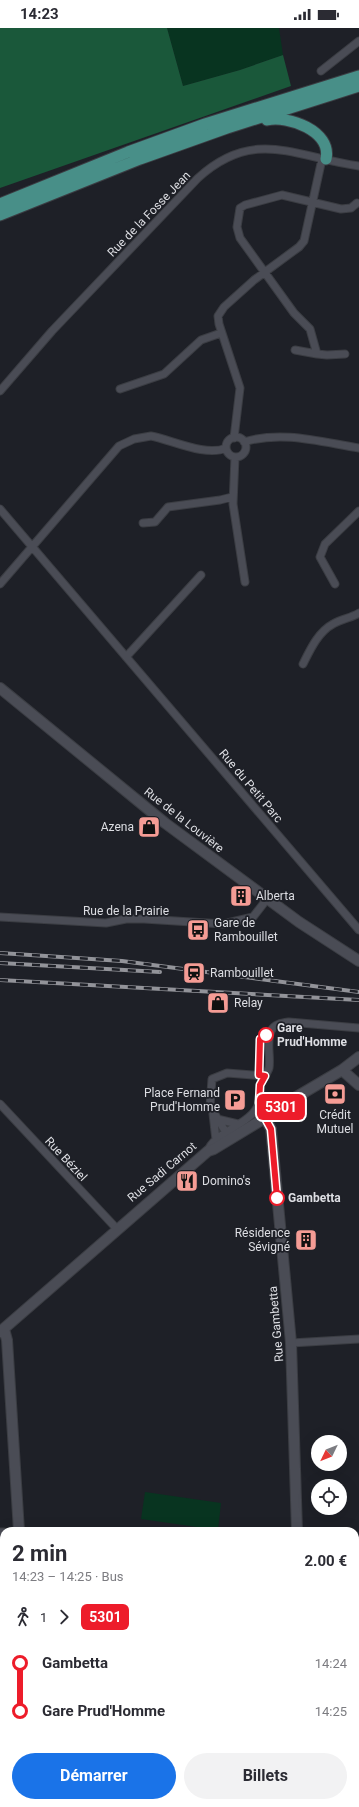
<!DOCTYPE html>
<html lang="fr">
<head>
<meta charset="utf-8">
<style>
	:root { --surface:#fff; --page:#f2f2f3; --text:#2b2b33; --muted:#7c7c81; --accent:#1a73e8 }
	body { margin:0; font-family:Roboto,sans-serif; background:var(--page); color:var(--text); height:100vh; display:flex; flex-direction:column; font-size:15px; white-space:nowrap }
	* { box-sizing:border-box; margin:0 }
	p { font-size:13px; color:var(--muted) }
	.icon { flex:none; width:22px; height:22px; fill:none; stroke:currentColor; stroke-width:2; stroke-linecap:round; stroke-linejoin:round }
	.map { position:relative; flex:1; overflow:hidden }
	.sheet { position:absolute; left:0px; top:1499px; width:359px; height:280px; display:flex; flex-direction:column; background:var(--surface); border-radius:12px 12px 0 0; box-shadow:0 4px 16px #0002 }
	.sheet>* { flex:none }
	.badge { padding:0 8px; border-radius:6px; font-size:14px; line-height:26px }
	.needle { width:26px; rotate:227deg }
	.buttons { position:absolute; left:311px; top:1407px; display:grid; gap:8px }
	.buttons a { display:grid; place-items:center; width:36px; height:36px; border-radius:50%; background:var(--surface); box-shadow:0 4px 16px #0002; font-size:20px }
	.map>.badge { position:absolute; translate:-50% -50%; box-shadow:0 0 0 2px #fff }
	.legs { display:flex; align-items:center; gap:6px; height:44px; padding:0 12px; font-size:13px }
	.legs p { margin-inline-start:auto }
	.overview { display:flex; align-items:center; justify-content:space-between; height:68px; padding:0 12px }
	h1 { font-size:22px; font-weight:700; line-height:30px }
	.action { display:flex; gap:8px; margin-top:auto; padding:8px 12px }
	.action a { flex:1; height:46px; border-radius:24px; background:var(--accent); color:#fff; font-size:16px; font-weight:700; line-height:46px; text-align:center }
	.action a+a { background:var(--page); color:var(--text) }
	ul { padding:0 12px; list-style:none }
	li { display:flex; align-items:center; gap:14px; height:48px; font-size:15px }
	li i { display:grid; place-items:center; width:6px; height:100%; margin:0 5px; background:currentColor }
	li i::after { content:''; width:10px; height:10px; margin:-5px; border:3px solid; border-radius:50%; background:var(--surface) }
	li p { margin-inline-start:auto }
	li:first-child i { background:linear-gradient(#0000 50%,currentColor 0) }
	li:last-child i { background:linear-gradient(currentColor 50%,#0000 0) }
	.status { display:flex; justify-content:space-between; align-items:center; height:28px; padding:0 20px; background:var(--surface); direction:ltr }
	.status svg { height:11px; fill:currentColor }
	.map>svg:first-child { display:block }
</style>
</head>
<body>
<div class="status"><b>14:23</b><svg viewBox="0 0 49 12"><path d="M0 12V9h3v3zM5 12V6h3v6zM10 12V3h3v9zM15 12V0h3v12zM26 1h20v11H26zM47 4h2v5h-2z"/></svg></div>
<div class="map">
<svg width="359" height="1779" viewBox="0 0 359 1779">
	<rect width="100%" height="100%" fill="#1e2027"/>
	<path fill="#083420" d="M167,0h112l4,27 -43,15 -57,16z
		M145,1464l76,11 -3,27 -77,-11z"/>
	<path fill="#1a583a" d="M0,0h167l16,58 57,-16 43,-15 8,31 -291,102z"/>
	<g fill="none" stroke-linecap="round" stroke-linejoin="round">
		<g stroke="#3b3d43" stroke-width="9">
			<path id="street" d="M321,43l38,-30
				M295,322l22,4 -7,-25 -16,-16 -54,-75 -3,-11 3,-19 5,-3 37,-10 59,14 10,-1 6,-5
				M317,326l10,1 18,-1
				M120,361l44,-15 37,-34 20,-7
				M0,363l52,-60 146,-153c56,-51 97,-21 161,-12
				M226 419a10 10 0 1 1 20 0a10 10 0 1 1-20 0Z
				M234,410l6,-50 -21,-64 -1,-8 6,-9 30,-27 45,-33 5,-6 18,-82
				M244,414c38,-12 77,0 115,6
				M235,429l-2,47 12,78
				M0,481l359,421
				M143,495l12,-1 13,-15 52,-7 12,-3
				M0,556l119,-138 15,-7 17,-3c21,4 55,21 75,12
				M335,556l-15,-27 5,-13 34,-33
				M126,629l75,-82
				M303,636c7,-14 15,-32 30,-40 8,-5 18,-6 26,-11
				M0,889l106,6 20,-4h18l79,5 30,-7 14,-18
				M259,1075l10,4 12,-1
				M0,1076l117,125
				M213,1086l3,26
				M217,1091l21,5
				M228,1108l-18,-30 2,-27 15,-6 38,3
				M208,1123c5,-19 44,-26 51,-48 2,-5 0,-12 1,-18 2,-6 7,-11 9,-17 2,-11 -3,-26 2,-37 3,-7 11,-8 18,-9l70,6
				M291,1315l68,-4
				M0,1504h4
				M355,1527h4
				M0,1717h4
				M355,1724l4,-1
				M348,1779l11,-3"/>
		</g>
		<g stroke="#3b3d43" stroke-width="12">
			<path id="secondary" d="M0,660l165,135 134,99 60,39
				M342,1042l17,15
				M265,1090l6,11 20,214 6,188
				M4,1301l3,11 12,191
				M0,1304l208,-181 6,-2 64,-39 3,-4 61,-36 17,-13
				M37,1775l1,4
				M292,1779v-4"/>
		</g>
		<g stroke="#3b3d43" stroke-width="13">
			<path id="primary" d="M267,92c21,-5 65,11 59,39
				M0,176l128,-52 77,-28 154,-48
				M0,187l140,-56 87,-31 132,-42"/>
		</g>
		<use href="#street" stroke="#4a4c55" stroke-width="7"/>
		<use href="#secondary" stroke="#4a4c55" stroke-width="10"/>
		<use href="#primary" stroke="#488f88" stroke-width="11"/>
		<g stroke="#929399" stroke-width="4">
			<path id="rail" d="M0,925l122,8 237,31
				M0,935l160,9
				M0,952l359,20"/>
		</g>
		<use href="#rail" stroke="#1e2027" stroke-width="2.5" stroke-dasharray="8" stroke-linecap="butt"/>
	</g>
	<g fill="none" stroke-linecap="round" stroke-linejoin="round">
		<g stroke="#fff" stroke-width="9">
			<path id="line-1" d="M266,1007l-6,4 -1,36 6,1 -5,9 -1,18 10,5 12,-2 -3,4 -13,8 6,11 6,69"/>
		</g>
		<use href="#line-1" stroke="#ed1c2a" stroke-width="6"/>
	</g>
	<defs>
		<g id="shop-square" transform="scale(1.15)"><rect x="-9" y="-9" width="18" height="18" rx="4" fill="#f59c95" stroke="#1e2027"/><path d="M-5-2.5h2.3a2.7 3.5 0 0 1 5.4 0H5L5.5 6h-11ZM-1.5-2.5h3a1.5 2.3 0 0 0-3 0Z" fill="#111"/></g>
		<g id="building-square" transform="scale(1.15)"><rect x="-9" y="-9" width="18" height="18" rx="4" fill="#f59c95" stroke="#1e2027"/><path d="M-4-6H4V6H1V3H-1V6H-4ZM-2.5-4.3h1.7v1.8h-1.7ZM.8-4.3h1.7v1.8H.8ZM-2.5-1h1.7V.8h-1.7ZM.8-1h1.7V.8H.8Z" fill="#111"/></g>
		<g id="bus-square" transform="scale(1.15)"><rect x="-9" y="-9" width="18" height="18" rx="4" fill="#f59c95" stroke="#1e2027"/><path d="M-5-6H5V4H4V6H2V4H-2V6H-4V4H-5ZM-3.5-4V0h7V-4ZM-3.5 1.2v1.5H-2V1.2ZM2 1.2v1.5H3.5V1.2Z" fill="#111"/></g>
		<g id="station-square" transform="scale(1.15)"><rect x="-9" y="-9" width="18" height="18" rx="4" fill="#f59c95" stroke="#1e2027"/><path d="M-3-6H3Q5-6 5-4V2Q5 4 3 4L4.5 6H3L1.5 4h-3L-3 6H-4.5L-3 4Q-5 4-5 2V-4Q-5-6-3-6ZM-3.5-4v3h7v-3ZM-3.5 1v1.5H-2V1ZM2 1v1.5H3.5V1Z" fill="#111"/></g>
		<g id="bank-square" transform="scale(1.15)"><rect x="-9" y="-9" width="18" height="18" rx="4" fill="#f59c95" stroke="#1e2027"/><path d="M-6-4H6V4H-6ZM0-2.3a2.3 2.3 0 1 0 0 4.6a2.3 2.3 0 1 0 0-4.6Z" fill="#111"/></g>
		<g id="parking-square" transform="scale(1.15)"><rect x="-9" y="-9" width="18" height="18" rx="4" fill="#f59c95" stroke="#1e2027"/><path d="M-3.5-5.5H1a3.5 3.5 0 0 1 0 7H-1V5.5H-3.5ZM-1-3.4V-.6H.8a1.4 1.4 0 0 0 0-2.8Z" fill="#111"/></g>
		<g id="restaurant-square" transform="scale(1.15)"><rect x="-9" y="-9" width="18" height="18" rx="4" fill="#f59c95" stroke="#1e2027"/><path d="M-5-6h1v4h1v-4h1v4h1v-4h1v5L-1.5 .5V6h-2V.5L-5-1ZM5-6V6H3V1.5H1.5Q1.5-4 5-6Z" fill="#111"/></g>
	</defs>
	<g fill-rule="evenodd">
		<use href="#shop-square" x="149" y="799"/>
		<use href="#building-square" x="241" y="868"/>
		<use href="#bus-square" x="198" y="902"/>
		<use href="#station-square" x="194" y="945"/>
		<use href="#shop-square" x="218" y="975"/>
		<use href="#bank-square" x="335" y="1066"/>
		<use href="#parking-square" x="235" y="1072"/>
		<use href="#restaurant-square" x="187" y="1153"/>
		<use href="#building-square" x="306" y="1212"/>
	</g>
	<g fill="#fff" stroke="#ed1c2a" stroke-width="2">
		<circle cx="266" cy="1007" r="7"/>
		<circle cx="277" cy="1170" r="7"/>
	</g>
	<g text-anchor="middle" dominant-baseline="central" stroke-width="3.5" stroke-linejoin="round" paint-order="stroke">
		<g font-size="12" fill="#dddee3" stroke="#1e2027">
			<text transform="translate(149 186) rotate(-46)">Rue de la Fosse Jean</text>
			<text transform="translate(251 758) rotate(50)">Rue du Petit Parc</text>
			<text transform="translate(184 792) rotate(38)">Rue de la Louvière</text>
			<text x="126" y="883">Rue de la Prairie</text>
			<text transform="translate(66 1131) rotate(47)">Rue Béziel</text>
			<text transform="translate(162 1144) rotate(-40)">Rue Sadi Carnot</text>
			<text transform="translate(276 1296) rotate(-95)">Rue Gambetta</text>
		</g>
		<g font-size="12" fill="#dddee3" stroke="#1e2027" text-anchor="start">
			<text x="134" y="799" text-anchor="end">Azena</text>
			<text x="256" y="868">Alberta</text>
			<text x="214" y="895">Gare de<tspan x="214" dy="14">Rambouillet</tspan></text>
			<text x="210" y="945">Rambouillet</text>
			<text x="234" y="975">Relay</text>
			<text x="220" y="1065" text-anchor="end">Place Fernand<tspan x="220" dy="14">Prud'Homme</tspan></text>
			<text x="335" y="1087" text-anchor="middle">Crédit<tspan x="335" dy="14">Mutuel</tspan></text>
			<text x="202" y="1153">Domino's</text>
			<text x="290" y="1205" text-anchor="end">Résidence<tspan x="290" dy="14">Sévigné</tspan></text>
		</g>
		<g font-size="12" font-weight="bold" fill="#dddee3" stroke="#1e2027" text-anchor="start">
			<text x="277" y="1000">Gare<tspan x="277" dy="14">Prud'Homme</tspan></text>
			<text x="288" y="1170">Gambetta</text>
		</g>
	</g>
</svg>
<div class="buttons">
<a><svg class="needle" viewBox="-14 -14 28 28"><path d="M0-13l5 13h-10z" fill="#e53935"/><path d="M0 13l5-13h-10z" fill="#7c7c81"/></svg></a>
<a><svg class="icon" aria-label="locate" viewBox="0 0 24 24"><circle cx="12" cy="12" r="6"/><path d="M12 2v4M12 18v4M2 12h4M18 12h4"/></svg></a>
</div>
<b class="badge" style="left:281px;top:1079px;background:#ed1c2a;color:#fff">5301</b>
<section class="sheet">
<div class="overview"><div><h1>2 min</h1><p>14:23 – 14:25 · Bus</p></div><b>2.00 €</b></div>
<div class="legs"><svg class="icon" aria-label="walk" viewBox="0 0 24 24"><circle cx="13" cy="4" r="2"/><path d="M13 8l-2 6 4 7M11 14l-3 7M7 12l3-4h3l4 4"/></svg>1<svg class="icon" aria-label="forward" viewBox="0 0 24 24"><path d="M9 5l7 7-7 7"/></svg><b class="badge" style="background:#ed1c2a;color:#fff">5301</b></div>
<ul>
<li><i style="color:#ed1c2a"></i><b>Gambetta</b><p>14:24</p></li>
<li><i style="color:#ed1c2a"></i><b>Gare Prud'Homme</b><p>14:25</p></li>
</ul>
<div class="action"><a>Démarrer</a><a>Billets</a></div>
</section>
</div>
</body>
</html>
